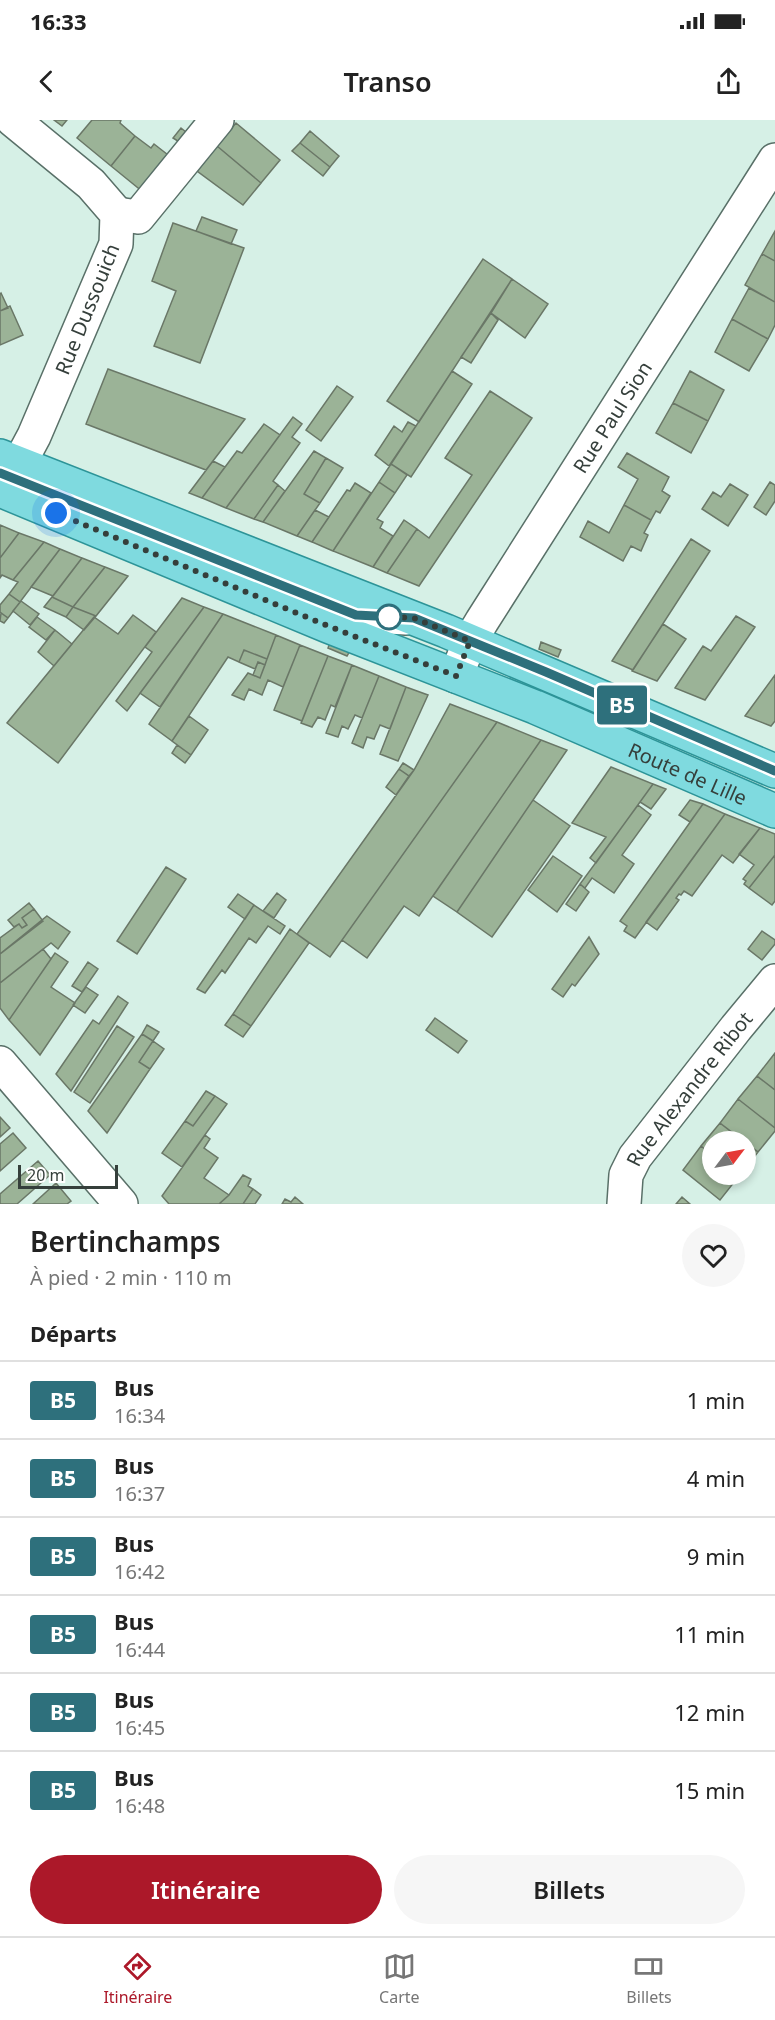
<!DOCTYPE html>
<html lang="fr">
<head>
<meta charset="utf-8">
<style>
	:root { --surface:#fff; --page:#f6f6f6; --text:#222; --muted:#767676; --line:#e0e0e0; --accent:#ac1829 }
	body { margin:0; font-family:"Noto Sans",sans-serif; background:var(--page); color:var(--text); height:100vh; display:flex; flex-direction:column; font-size:22px; white-space:nowrap }
	* { box-sizing:border-box; margin:0 }
	p { font-size:20px; color:var(--muted) }
	.icon { flex:none; width:33px; height:33px; fill:none; stroke:currentColor; stroke-width:2; stroke-linecap:round; stroke-linejoin:round }
	.map { position:relative; height:1084px; overflow:hidden }
	.details { display:flex; flex-direction:column; background:var(--surface); flex:1 }
	.details>* { flex:none }
	.badge { padding:0 12px; border-radius:4px; font-size:21px; line-height:39px }
	.needle { width:39px; rotate:58deg }
	.controls { position:absolute; left:702px; top:1011px; display:grid; gap:12px }
	.controls a { display:grid; place-items:center; width:54px; height:54px; border-radius:50%; background:var(--surface); box-shadow:0 3px 9px #0003; font-size:30px }
	.scale { position:absolute; left:18px; bottom:15px; width:100px; box-sizing:border-box; padding-left:6px; border:3px solid #353f3b; border-top:0; font-size:16px; line-height:21px; white-space:nowrap; color:#353f3b; -webkit-text-stroke:4px #fff; paint-order:stroke }
	.you { position:absolute; width:30px; height:30px; margin:-15px; border:4px solid #fff; border-radius:50%; background:#1a73e8; box-shadow:0 0 0 9px #1a73e833 }
	.map>.badge { position:absolute; translate:-50% -50%; box-shadow:0 0 0 3px #fff }
	h2 { padding:0 30px; font-size:22px; line-height:54px }
	.round { display:grid; place-items:center; flex:none; width:63px; height:63px; border-radius:32px; background:var(--page) }
	.head { display:flex; align-items:center; justify-content:space-between; height:102px; padding:0 30px }
	h1 { font-size:28px; font-weight:600; line-height:45px }
	.action { display:flex; gap:12px; margin-top:auto; padding:12px 30px }
	.action a { flex:1; height:69px; border-radius:36px; background:var(--accent); color:#fff; font-size:24px; font-weight:600; line-height:69px; text-align:center }
	.action a+a { background:var(--page); color:var(--text) }
	ul { padding:0; list-style:none }
	li { display:flex; align-items:center; gap:18px; height:78px; padding:0 30px; border-top:2px solid var(--line) }
	li div { flex:1 }
	li b { display:block; font-size:22px }
	li em { font-style:normal }
	li .badge { min-width:66px; font-weight:700; text-align:center }
	.status { display:flex; justify-content:space-between; align-items:center; height:42px; padding:0 30px; background:var(--surface); direction:ltr }
	.status svg { height:16px; fill:currentColor }
	header { display:flex; justify-content:space-between; align-items:center; height:78px; padding:0 30px; background:var(--surface); font-size:27px; font-weight:600 }
	.tabs { display:flex; justify-content:space-around; align-items:center; height:84px; border-top:2px solid var(--line); background:var(--surface); font-size:16px; color:var(--muted) }
	.tabs a { display:grid; justify-items:center; gap:3px }
	.tabs .selected { color:var(--accent) }
	.map>svg:first-child { display:block }
</style>
</head>
<body>
<div class="status"><b>16:33</b><svg viewBox="0 0 49 12"><path d="M0 12V9h3v3zM5 12V6h3v6zM10 12V3h3v9zM15 12V0h3v12zM26 1h20v11H26zM47 4h2v5h-2z"/></svg></div>
<header><svg class="icon" aria-label="back" viewBox="0 0 24 24"><path d="M15 5l-7 7 7 7"/></svg>Transo<svg class="icon" aria-label="share" viewBox="0 0 24 24"><path d="M12 15V3M7 8l5-5 5 5M5 13v7h14v-7"/></svg></header>
<div class="map">
<svg width="775" height="1084" viewBox="0 0 775 1084">
	<rect width="100%" height="100%" fill="#d6f0e6"/>
	<path fill="#9bb397" stroke="#6a7767" stroke-width="1.5" d="M54,0h13l-5,6z
		M92,0h29l-1,3 15,13 -24,30 -34,-28z
		M236,3l44,37 -19,23 -44,-37z
		M181,8l10,8 -7,9 -11,-7z
		M310,11l29,25 -9,11 -30,-24z
		M135,16l16,12 3,-4 18,14 -29,34 -32,-26z
		M300,23l30,24 -7,9 -31,-25z
		M217,26l44,37 -18,22 -46,-34z
		M202,97l35,13 -6,14 -35,-13z
		M173,103l71,25 -44,115 -46,-17 22,-55 -24,-10z
		M775,111v30l-13,-7z
		M762,134l13,7v41l-30,-17z
		M483,139l29,20 -93,143 -32,-21z
		M512,159l36,25 -23,34 -34,-25z
		M749,168l26,14v23l-7,14 -36,-20z
		M1,173l7,15 -8,3v-17z
		M10,186l13,29 -23,10v-34z
		M491,193l7,7 -27,43 -10,-6z
		M732,199l36,20 -19,32 -34,-19z
		M108,249l137,50 -39,51 -120,-46z
		M452,251l20,13 -61,93 -20,-13z
		M690,251l34,19 -16,31 -35,-18z
		M337,266l16,11 -32,44 -15,-11z
		M490,271l42,27 -113,168 -32,-13 30,-44 12,9 43,-63 -27,-17z
		M673,283l35,18 -17,32 -35,-20z
		M293,297l9,7 -10,13 8,6 -27,38 5,4 -24,34 -28,-11z
		M408,302l8,4 -27,40 -14,-11 19,-29 8,6z
		M264,304l16,11 -54,73 -24,-10 35,-47 5,2z
		M314,331l12,7 -22,36 16,9 -23,33 -34,-14z
		M627,333l42,24 -7,14 8,5 -10,17 -4,-2 -5,9 -27,-15 14,-26 -20,-12z
		M326,338l17,10 -23,35 -16,-9z
		M213,341l12,6 -23,31 -13,-5z
		M391,344l16,11 -12,18 -16,-11z
		M379,362l16,11 -18,26 6,3 -3,6 13,8 -20,31 -40,-16z
		M770,362l5,3v16l-9,14 -12,-8z
		M355,363l16,10 -38,58 -21,-9 35,-52 3,1z
		M730,364l18,11 -20,31 -26,-17 11,-17 8,5z
		M278,365l7,6 -22,31 -9,-3z
		M624,385l27,15 -7,13 4,2 -7,16 -10,-5 -8,15 -43,-24 8,-16 21,12z
		M315,390l14,7 -17,25 -15,-6z
		M404,400l13,9 -30,44 -14,-6z
		M0,405l19,8 -19,25z
		M19,413l25,9 -31,38 -11,-5 -2,3v-20z
		M691,419l19,12 -77,119 -21,-9z
		M44,422l16,7 -40,53 -11,-8 9,-12 -5,-2z
		M60,429l22,9 -29,38 -22,-9z
		M82,438l23,9 -32,40 -21,-10z
		M105,447l23,9 -32,40 -23,-9z
		M9,474l11,8 -12,16 -8,-6v-7z
		M52,477l21,10 -7,10 -22,-10z
		M182,478l22,9 -77,104 -11,-10 36,-49 -7,-5z
		M21,481l18,13 -9,11 -17,-14z
		M73,487l23,9 -12,14 -18,-13z
		M204,487l19,7 -63,93 -20,-14z
		M1,493l7,5 -4,5 -4,-2z
		M223,494l53,21 -9,24 -23,-9 -5,12 -11,-5 -56,84 -23,-17z
		M133,495l23,17 -98,131 -51,-40 87,-106 24,17z
		M736,496l19,11 -50,73 -30,-12 28,-42 8,5z
		M37,497l18,13 -9,10 -17,-13z
		M663,504l23,15 -29,42 -25,-10z
		M55,510l17,14 -18,22 -16,-14z
		M276,515l24,10 -17,42 -15,-7 -6,15 -13,-6 -5,11 -12,-5 16,-22 12,5z
		M331,520l20,9 -4,7 -19,-8z
		M541,522l20,8 -3,7 -19,-8z
		M300,525l28,11 -26,65 -28,-11z
		M244,530l23,9 -2,6 -7,-3 -3,7 -16,-7z
		M328,536l24,9 -17,42 -4,-2 -6,15 -7,-3 -6,10 -11,-4z
		M258,542l7,3 -5,13 -7,-3z
		M352,545l27,11 -17,42 -7,-3 -7,14 -6,-3 -4,11 -12,-4z
		M775,555v46l-4,5 -26,-10z
		M379,556l27,11 -16,42 -10,-4 -6,14 -7,-2 -4,11 -11,-5z
		M406,567l22,8 -30,66 -18,-7z
		M450,584l47,18 -167,235 -33,-23 117,-164z
		M189,596l19,14 -17,25 -19,-14z
		M497,602l44,18 -122,176 -15,-10 -37,52 -25,-18z
		M541,620l26,10 -110,162 -24,-16z
		M177,625l14,10 -6,8 -13,-10z
		M403,643l11,7 -5,6 -10,-7z
		M611,647l42,17 -57,79 -6,-5 16,-21 -34,-14z
		M399,649l10,7 -13,19 -10,-8z
		M653,664l13,5 -15,20 -11,-7z
		M533,680l37,26 -78,111 -35,-25z
		M690,680l13,4 -13,18 -11,-7z
		M703,684l22,10 -90,124 -11,-7 3,-5 -7,-5z
		M638,685l13,10 -29,40 12,9 -20,29 -22,-15 -7,10 -5,-4z
		M725,694l35,14 -27,35 -11,-8 -30,41 -8,-5 -3,4 -2,-1 -3,4 3,2 -22,30 -11,-8z
		M760,708l15,6v21l-26,33 -5,-4 2,-3 -3,-2 11,-14 -15,-11z
		M775,735v46l-3,4 -23,-17z
		M553,736l29,20 -25,36 -29,-22z
		M166,747l20,12 -49,75 -20,-13z
		M580,764l9,8 -13,19 -10,-7z
		M277,773l9,7 -12,18 -11,-7z
		M238,774l16,11 -9,14 -17,-12z
		M29,783l5,6 -12,9 5,7 -5,3 -3,-4 -5,3 -6,-7z
		M254,785l31,21 -5,8 -12,-8 -12,17 -7,-5 -24,35 -3,-3 -17,23 -8,-4z
		M34,789l9,12 -43,33v-16l19,-14 3,4 5,-3 -5,-7z
		M47,796l23,16 -12,17 -7,-6 -51,40v-29z
		M290,809l19,14 -58,83 -18,-12z
		M762,811l13,9v4l-13,16 -14,-11z
		M589,817l10,17 -24,32 -3,-2 -9,13 -11,-8z
		M43,829l8,10 -42,61 -9,-12v-25z
		M55,833l13,9 -17,25 24,16 -35,52 -31,-35z
		M88,842l10,7 -16,23 -10,-6z
		M86,867l12,8 -13,18 -12,-8z
		M118,876l10,7 -57,88 -15,-17 37,-54 6,4z
		M233,894l18,12 -8,11 -18,-12z
		M435,898l32,23 -9,12 -32,-23z
		M147,905l12,7 -6,9 -11,-7z
		M117,906l17,11 -44,66 -16,-11z
		M142,914l11,7 -14,21 11,7 -43,64 -19,-22z
		M153,921l11,8 -14,20 -11,-7z
		M775,933v37l-18,-14z
		M757,956l18,14v38l-37,-29z
		M206,971l9,5 -22,30 -8,-5z
		M215,976l12,8 -45,63 -20,-14 23,-32 8,5z
		M738,979l37,29v3l-17,21 -38,-29z
		M0,997l10,11 -10,9z
		M720,1003l24,19h-32v13l-11,-9z
		M13,1013l13,15 -26,23v-27z
		M205,1015l5,4 -6,9 14,10 -14,20 25,17 -10,9h-50l-7,-8z
		M746,1023l12,9 -12,16z
		M701,1026l11,9v19l27,2 -19,24 -37,-30z
		M38,1041l12,14 -33,29h-17v-10z
		M243,1055l8,4 -3,7 5,3 -10,15h-24l10,-9z
		M56,1063l15,18 -4,3h-34z
		M253,1069l8,6 -6,9h-12z
		M295,1077l8,7h-21l3,-5 6,3z
		M682,1077l8,7h-14z"/>
	<g fill="none" stroke-linecap="round" stroke-linejoin="round">
		<g stroke="#597068" stroke-width="36">
			<g id="minor">
				<path d="M13,0l78,64 26,30 -1,30 -82,192 -15,28"/>
				<path d="M117,94l21,3 79,-97"/>
				<path d="M175,422l181,73 50,3"/>
				<path id="s1" d="M456,556l14,-35 12,-20 293,-461"/>
				<path d="M0,943l121,141"/>
				<path id="s2" d="M624,1084l2,-29 9,-18 101,-129 39,-47"/>
			</g>
		</g>
		<g stroke="#2d9498" stroke-width="36">
			<g id="major">
				<path d="M0,336l446,175 329,140"/>
				<path id="s3" d="M0,370l328,136 207,81 240,104"/>
			</g>
		</g>
		<use href="#minor" stroke="#fff" stroke-width="33"/>
		<use href="#major" stroke="#7fdadf" stroke-width="33"/>
	</g>
	<g fill="none" stroke-linecap="round" stroke-linejoin="round">
		<g stroke="#fff" stroke-width="14">
			<path id="line" d="M0,353l356,142 58,3 132,54 229,99"/>
		</g>
		<use href="#line" stroke="#2e707c" stroke-width="9"/>
		<path stroke="#353f3b" stroke-width="6" stroke-dasharray="0 10.8" d="M56,393l272,113 128,50 14,-35 -56,-23 -25,-1"/>
	</g>
	<circle fill="#fff" stroke="#2e707c" stroke-width="3" cx="389" cy="497" r="12"/>
	<g text-anchor="middle" dominant-baseline="central" stroke-width="4.5" stroke-linejoin="round" paint-order="stroke">
		<g font-size="20" fill="#353f3b" stroke="#fff">
			<text transform="translate(87 189) rotate(-68)">Rue Dussouich</text>
			<text stroke="none"><textPath href="#s1" startOffset="303">Rue Paul Sion</textPath></text>
			<text stroke="none"><textPath href="#s3" startOffset="744">Route de Lille</textPath></text>
			<text stroke="none"><textPath href="#s2" startOffset="136">Rue Alexandre Ribot</textPath></text>
		</g>
	</g>
</svg>
<div class="controls">
<a><svg class="needle" viewBox="-14 -14 28 28"><path d="M0-13l5 13h-10z" fill="#e53935"/><path d="M0 13l5-13h-10z" fill="#767676"/></svg></a>
</div>
<div class="scale">20 m</div>
<div class="you" style="left:56px;top:393px"></div>
<b class="badge" style="left:622px;top:585px;background:#2e707c;color:#fff">B5</b>
</div>
<section class="details">
<div class="head"><div><h1>Bertinchamps</h1><p>À pied · 2 min · 110 m</p></div><a class="round"><svg class="icon" aria-label="heart" viewBox="0 0 24 24"><path d="M12 20l-8-8c-3-5 5-10 8-4 3-6 11-1 8 4z"/></svg></a></div>
<h2>Départs</h2>
<ul>
<li><span class="badge" style="background:#2e707c;color:#fff">B5</span><div><b>Bus</b><p>16:34</p></div><em>1 min</em></li>
<li><span class="badge" style="background:#2e707c;color:#fff">B5</span><div><b>Bus</b><p>16:37</p></div><em>4 min</em></li>
<li><span class="badge" style="background:#2e707c;color:#fff">B5</span><div><b>Bus</b><p>16:42</p></div><em>9 min</em></li>
<li><span class="badge" style="background:#2e707c;color:#fff">B5</span><div><b>Bus</b><p>16:44</p></div><em>11 min</em></li>
<li><span class="badge" style="background:#2e707c;color:#fff">B5</span><div><b>Bus</b><p>16:45</p></div><em>12 min</em></li>
<li><span class="badge" style="background:#2e707c;color:#fff">B5</span><div><b>Bus</b><p>16:48</p></div><em>15 min</em></li>
</ul>
<div class="action"><a>Itinéraire</a><a>Billets</a></div>
</section>
<nav class="tabs">
<a class="selected"><svg class="icon" aria-label="directions" viewBox="0 0 24 24"><path d="M12 3l9 9-9 9-9-9zM9 14v-3h6M13 9l2 2-2 2"/></svg>Itinéraire</a>
<a><svg class="icon" aria-label="map" viewBox="0 0 24 24"><path d="M3 6l6-2 6 2 6-2v14l-6 2-6-2-6 2zM9 4v14M15 6v14"/></svg>Carte</a>
<a><svg class="icon" aria-label="tickets" viewBox="0 0 24 24"><path d="M3 7h18v10H3zM15 7v10"/></svg>Billets</a>
</nav>
</body>
</html>
